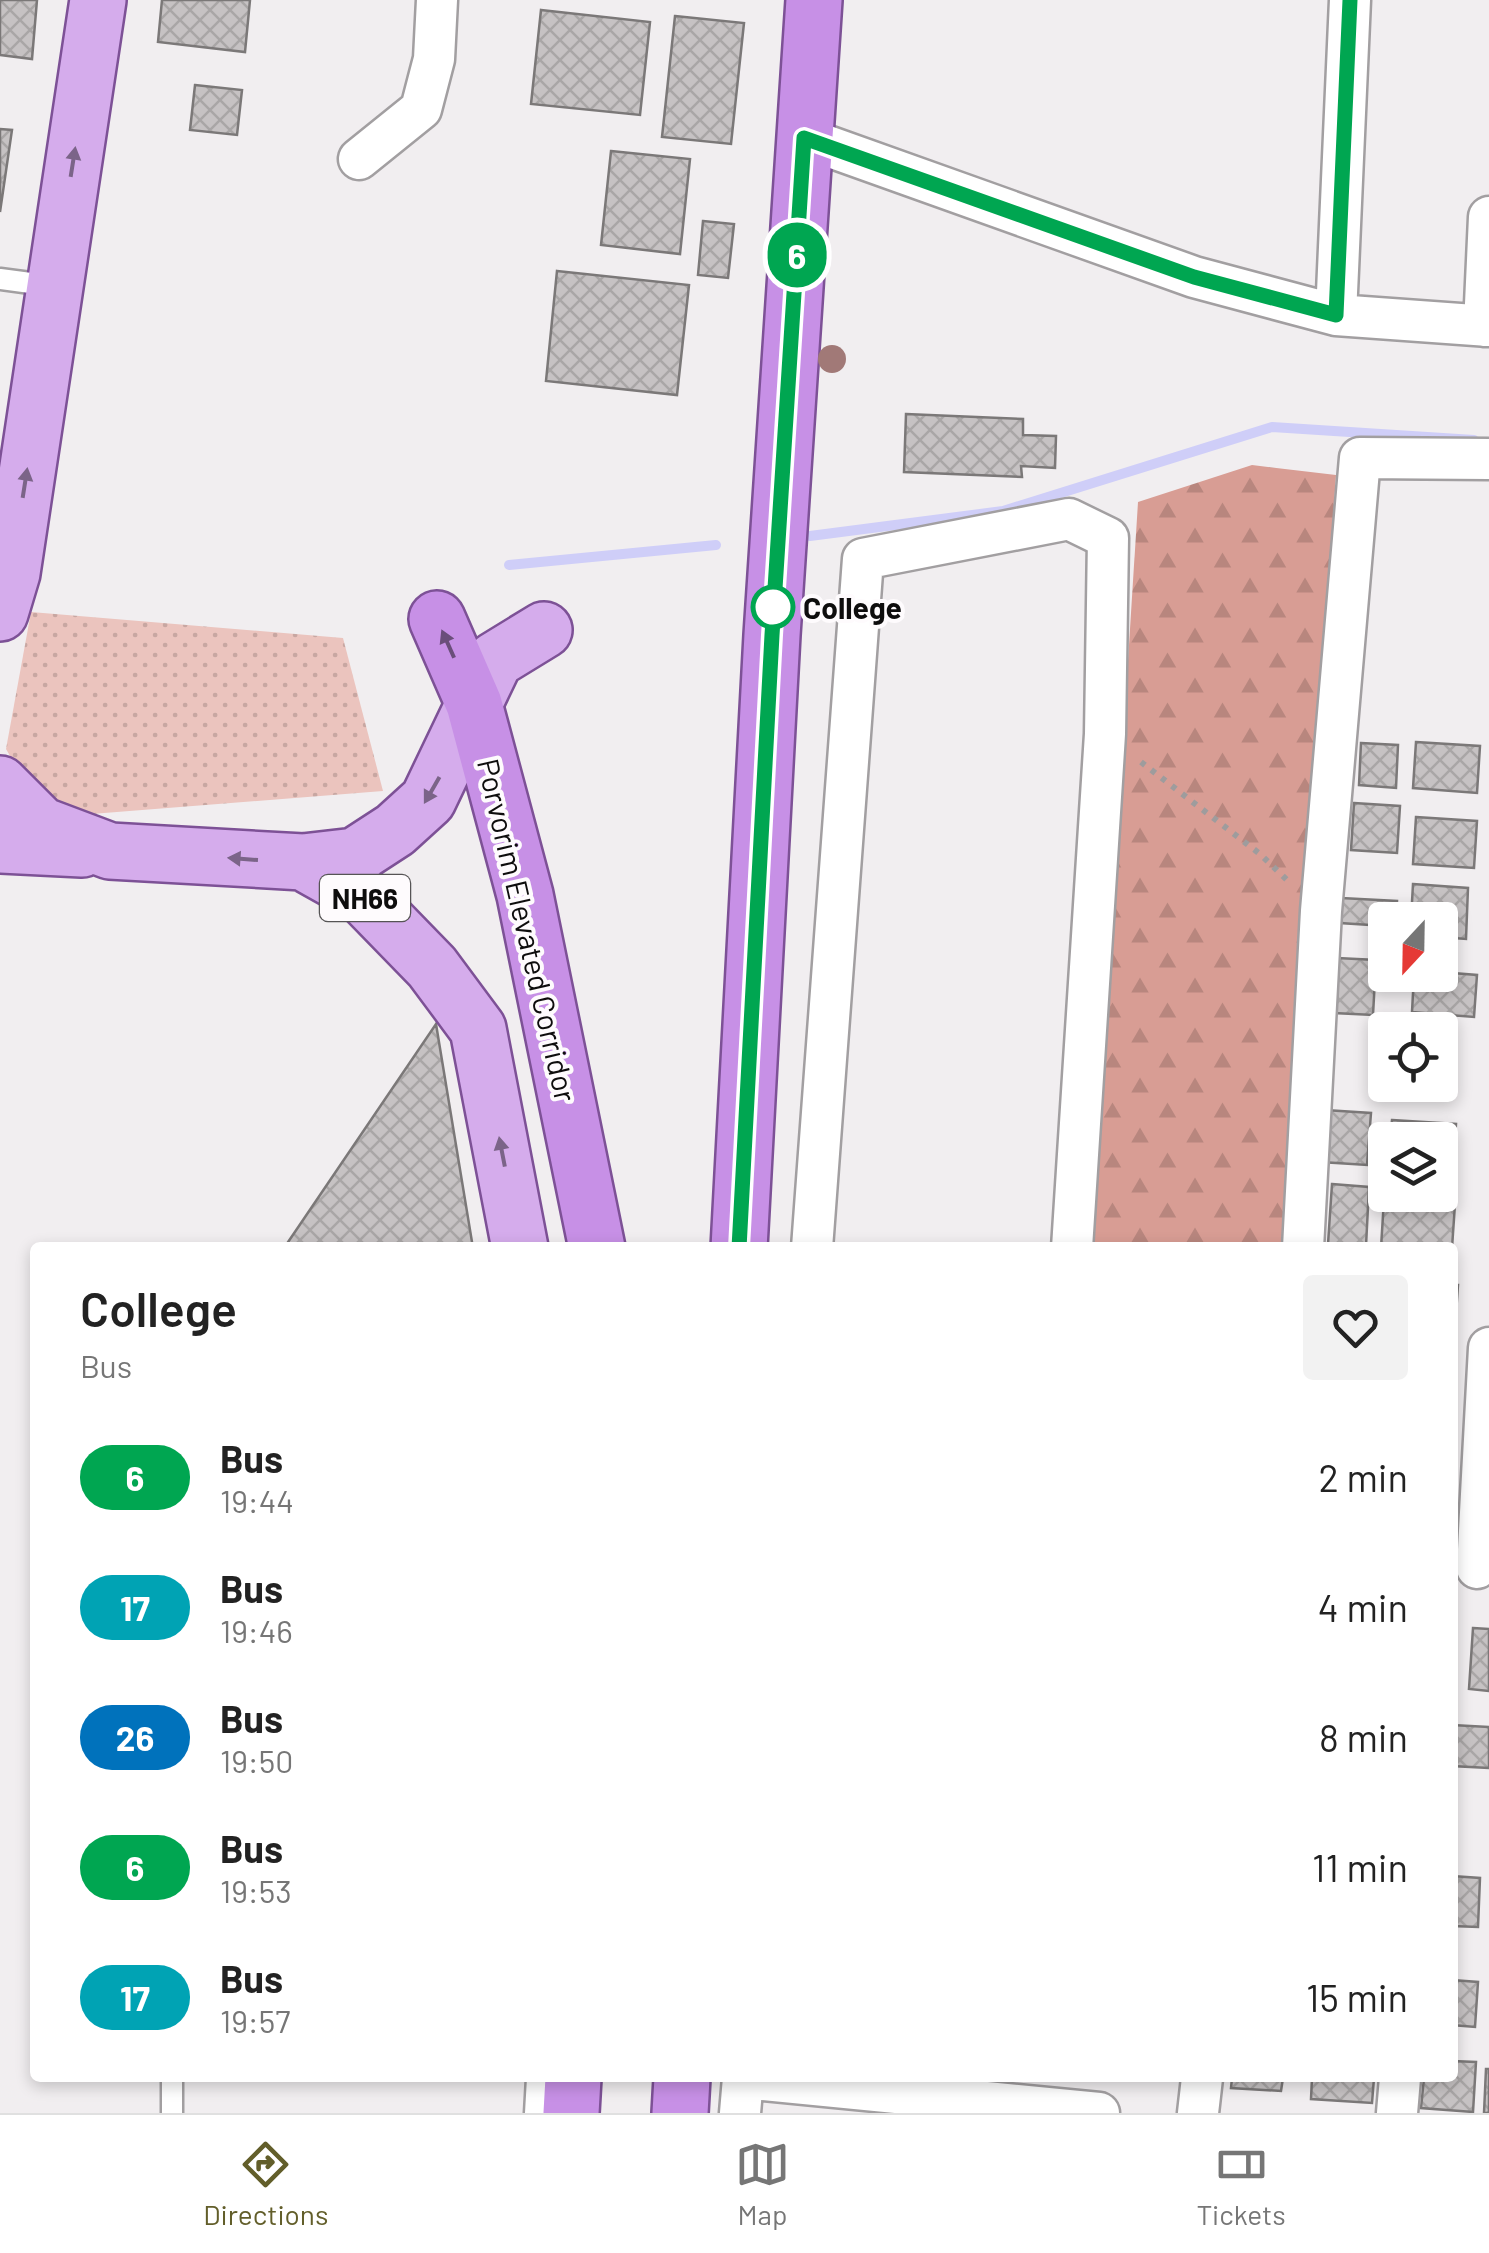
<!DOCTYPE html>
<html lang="en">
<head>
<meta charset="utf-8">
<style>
	:root { --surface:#fff; --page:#f2f2f2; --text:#222; --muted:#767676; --line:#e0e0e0; --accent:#625e2a }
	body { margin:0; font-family:Barlow,sans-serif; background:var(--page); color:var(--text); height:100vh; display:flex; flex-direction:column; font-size:38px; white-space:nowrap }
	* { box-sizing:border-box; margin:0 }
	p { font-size:32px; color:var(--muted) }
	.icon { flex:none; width:55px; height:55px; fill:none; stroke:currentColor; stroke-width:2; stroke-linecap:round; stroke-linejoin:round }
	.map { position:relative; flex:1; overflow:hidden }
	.sheet { position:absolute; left:30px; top:1242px; width:1428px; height:840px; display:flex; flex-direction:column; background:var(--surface); border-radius:10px; box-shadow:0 5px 15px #0003 }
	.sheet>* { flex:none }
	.badge { padding:0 20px; border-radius:32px; font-size:35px; line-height:65px }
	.needle { width:65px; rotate:202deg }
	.fabs { position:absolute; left:1368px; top:902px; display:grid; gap:20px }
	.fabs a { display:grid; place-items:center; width:90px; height:90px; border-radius:10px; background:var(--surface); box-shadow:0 5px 15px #0003; font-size:50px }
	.map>.badge { position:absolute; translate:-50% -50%; box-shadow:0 0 0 5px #fff }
	.round { display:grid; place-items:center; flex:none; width:105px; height:105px; border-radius:10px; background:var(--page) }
	.summary { display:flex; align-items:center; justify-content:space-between; height:170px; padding:0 50px }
	h1 { font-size:48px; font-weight:600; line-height:75px }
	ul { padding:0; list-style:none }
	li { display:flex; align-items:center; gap:30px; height:130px; padding:0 50px }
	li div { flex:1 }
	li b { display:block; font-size:38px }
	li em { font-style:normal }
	li .badge { min-width:110px; font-weight:700; text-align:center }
	.dock { display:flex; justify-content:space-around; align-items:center; height:140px; border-top:2px solid var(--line); background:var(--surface); font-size:28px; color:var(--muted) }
	.dock a { display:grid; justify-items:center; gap:5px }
	.dock .current { color:var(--accent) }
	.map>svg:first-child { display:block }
</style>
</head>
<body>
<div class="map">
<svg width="1489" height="2113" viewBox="0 0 1489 2113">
	<defs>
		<pattern id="grass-dots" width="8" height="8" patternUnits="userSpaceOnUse" patternTransform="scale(2.5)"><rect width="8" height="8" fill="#ebc4be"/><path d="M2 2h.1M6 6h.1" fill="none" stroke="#c8a7a2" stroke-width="1.8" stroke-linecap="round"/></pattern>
		<pattern id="forest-firs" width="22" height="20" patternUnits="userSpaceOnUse" patternTransform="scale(2.5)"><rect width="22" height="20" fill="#d89d94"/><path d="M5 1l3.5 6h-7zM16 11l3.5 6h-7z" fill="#b8867e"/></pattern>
		<pattern id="building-cross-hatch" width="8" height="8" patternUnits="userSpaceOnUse" patternTransform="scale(2.5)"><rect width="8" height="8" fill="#c6c2c3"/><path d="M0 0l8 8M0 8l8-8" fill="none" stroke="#a9a6a6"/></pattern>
	</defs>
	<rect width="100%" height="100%" fill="#f1eef0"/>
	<path fill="url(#grass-dots)" d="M31,612l312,26 40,153 -304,24 -50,-26 -23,-40z"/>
	<path fill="url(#forest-firs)" d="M1252,465l84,10 -51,772 -194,1 47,-746z"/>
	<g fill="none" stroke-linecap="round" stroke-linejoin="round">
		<path stroke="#cfcef8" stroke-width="10" d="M810,536l193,-25 269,-84 202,13
			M509,565l207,-20"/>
	</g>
	<path fill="url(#building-cross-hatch)" stroke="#7b7878" stroke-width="2.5" d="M0,0h37l-5,59 -32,-4z
		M162,0h88l-5,52 -87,-10z
		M541,10l109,12 -10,93 -109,-11z
		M675,16l69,7 -13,121 -69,-7z
		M195,85l47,5 -5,45 -47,-5z
		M0,129l12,1 -12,82z
		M611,151l79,8 -10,95 -79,-9z
		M703,221l31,3 -6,54 -30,-3z
		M557,271l132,14 -12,110 -131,-14z
		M906,414l117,5v16l33,1 -1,32 -34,-2 1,11 -118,-5z
		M1416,742l64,4 -3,47 -64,-5z
		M1361,743l37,2 -2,43 -37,-3z
		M1354,803l46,3 -3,47 -46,-3z
		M1416,817l61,4 -3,47 -61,-4z
		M1413,884l55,4 -2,51 -26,-2v-17h-29z
		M1341,898l56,3 -1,19h-11v6l-45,-3z
		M1337,958l39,2 -3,55 -39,-2z
		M1440,972l37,3 -3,42 -62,-5 2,-37h26z
		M436,1024l37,224h-189z
		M1440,1054h8l-2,40 -49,-3 1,-6h42z
		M1325,1110l46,3 -4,52 -46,-3z
		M1392,1120l64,4 -3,46h-13v-30h-50z
		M1332,1184l37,3 -3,59 -38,-2z
		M1384,1199l71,5 -3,44h-71z
		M1452,1285h6l-4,58 -2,-1z
		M1473,1628l16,1v62l-20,-2z
		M1452,1725l37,2v41l-37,-2z
		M1452,1876l28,2 -2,49 -26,-1z
		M1452,1980l26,2 -3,45 -23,-2z
		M1452,2061l24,1 -3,50 -52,-4 3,-30h28z
		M1486,2069h3v44h-5z
		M1232,2078h51l-2,13 -50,-3z
		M1312,2078h62l-2,25 -61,-4z"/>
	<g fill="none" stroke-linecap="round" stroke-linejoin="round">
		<g stroke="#a29fa1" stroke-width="25">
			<path id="service" d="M0,279l53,7
				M172,2113v-35
				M535,2113l2,-35"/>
		</g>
		<g stroke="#a29fa1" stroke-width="45">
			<path id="minor" d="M805,138l389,139 142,38 153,11
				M359,159l62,-50 13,-50 3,-59
				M1336,315l14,-315
				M1484,326l5,-109
				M812,1248l51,-689 206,-40 39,19 -3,196 -33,514
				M1303,1248l18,-337 39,-453 129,1
				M1477,1568l12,-220
				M743,2078l356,35
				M740,2113l3,-35
				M1198,2113l4,-35
				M1397,2113l3,-35"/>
		</g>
		<g stroke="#7d5196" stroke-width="60">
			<path id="primary" d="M0,613l12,-40 86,-573
				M0,784l41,41 69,26 193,11 59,33 70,72 46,62 42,219
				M0,845l82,4
				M303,862l52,-6 40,-26 33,-30 67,-140 49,-30"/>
		</g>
		<g stroke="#7d5196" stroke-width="60">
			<path id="trunk" d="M437,619l37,85 51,191 72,353
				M739,1248l33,-613 42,-635
				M571,2113l2,-35
				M680,2113l2,-35"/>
		</g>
		<path stroke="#9e9c9d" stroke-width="6" stroke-dasharray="5 8" stroke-linecap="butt" d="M1141,762l119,92 27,26"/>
		<use href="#service" stroke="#fff" stroke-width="20"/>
		<use href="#minor" stroke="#fff" stroke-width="40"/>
		<use href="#primary" stroke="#d5acec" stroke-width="55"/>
		<use href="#trunk" stroke="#c790e6" stroke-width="55"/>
	</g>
	<circle fill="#a17977" cx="832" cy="359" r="14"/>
	<defs><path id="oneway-solid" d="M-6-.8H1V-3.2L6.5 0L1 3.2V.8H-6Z" transform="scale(2.5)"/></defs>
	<g fill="#7b6488">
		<use href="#oneway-solid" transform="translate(73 162) rotate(-81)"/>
		<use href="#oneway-solid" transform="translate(25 483) rotate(-81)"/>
		<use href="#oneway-solid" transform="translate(432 790) rotate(120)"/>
		<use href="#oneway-solid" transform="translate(243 859) rotate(-176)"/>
		<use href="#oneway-solid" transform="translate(502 1152) rotate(-101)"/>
	</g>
	<use fill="#6a4e7a" href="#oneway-solid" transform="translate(448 644) rotate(-114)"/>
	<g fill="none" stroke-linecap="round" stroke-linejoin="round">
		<g stroke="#fff" stroke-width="22">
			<path id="line" d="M739,1248l33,-613 32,-497 390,139 142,38 14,-315"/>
		</g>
		<use href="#line" stroke="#00a651" stroke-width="15"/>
	</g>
	<circle fill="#fff" stroke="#00a651" stroke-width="5" cx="773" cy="607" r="20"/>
	<g text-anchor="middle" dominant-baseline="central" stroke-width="8" stroke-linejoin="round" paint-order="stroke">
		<rect fill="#fefbfd" stroke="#565455" stroke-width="2.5" x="320" y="875" width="90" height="46" rx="8"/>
		<g font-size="28" font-weight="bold" fill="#0e0d0d">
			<text x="365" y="898">NH66</text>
		</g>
		<g font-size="30" font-weight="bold" fill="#0e0d0d" stroke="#fefbfd" text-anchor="start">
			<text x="803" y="607">College</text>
		</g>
		<g font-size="30" fill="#0e0d0d" stroke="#fefbfd">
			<text transform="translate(528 930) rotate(77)">Porvorim Elevated Corridor</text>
		</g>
	</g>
</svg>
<div class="fabs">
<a><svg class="needle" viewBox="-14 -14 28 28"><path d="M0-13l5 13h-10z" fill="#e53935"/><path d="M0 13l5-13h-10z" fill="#767676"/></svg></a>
<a><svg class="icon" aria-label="locate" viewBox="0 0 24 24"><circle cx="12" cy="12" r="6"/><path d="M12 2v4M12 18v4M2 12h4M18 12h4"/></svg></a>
<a><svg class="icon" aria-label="layers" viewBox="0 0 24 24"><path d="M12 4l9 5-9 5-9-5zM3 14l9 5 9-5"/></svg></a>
</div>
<b class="badge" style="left:797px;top:255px;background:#00a651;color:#fff">6</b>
<section class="sheet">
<div class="summary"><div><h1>College</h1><p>Bus</p></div><a class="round"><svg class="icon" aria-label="heart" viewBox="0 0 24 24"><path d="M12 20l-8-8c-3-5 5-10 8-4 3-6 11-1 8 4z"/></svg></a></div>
<ul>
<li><span class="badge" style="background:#00a651;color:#fff">6</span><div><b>Bus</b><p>19:44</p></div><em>2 min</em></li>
<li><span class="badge" style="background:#00a3b4;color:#fff">17</span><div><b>Bus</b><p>19:46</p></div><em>4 min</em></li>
<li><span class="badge" style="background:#0072bc;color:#fff">26</span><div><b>Bus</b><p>19:50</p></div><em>8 min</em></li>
<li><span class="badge" style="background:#00a651;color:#fff">6</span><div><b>Bus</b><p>19:53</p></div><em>11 min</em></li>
<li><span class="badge" style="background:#00a3b4;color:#fff">17</span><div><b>Bus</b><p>19:57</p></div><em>15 min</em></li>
</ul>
</section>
</div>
<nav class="dock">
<a class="current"><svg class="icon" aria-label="directions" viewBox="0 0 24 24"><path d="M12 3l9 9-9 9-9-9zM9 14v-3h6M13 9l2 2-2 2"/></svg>Directions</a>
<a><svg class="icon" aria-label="map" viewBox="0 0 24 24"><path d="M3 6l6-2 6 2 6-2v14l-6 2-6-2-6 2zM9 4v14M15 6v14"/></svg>Map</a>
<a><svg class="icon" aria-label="tickets" viewBox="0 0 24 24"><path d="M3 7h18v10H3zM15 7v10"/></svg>Tickets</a>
</nav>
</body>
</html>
